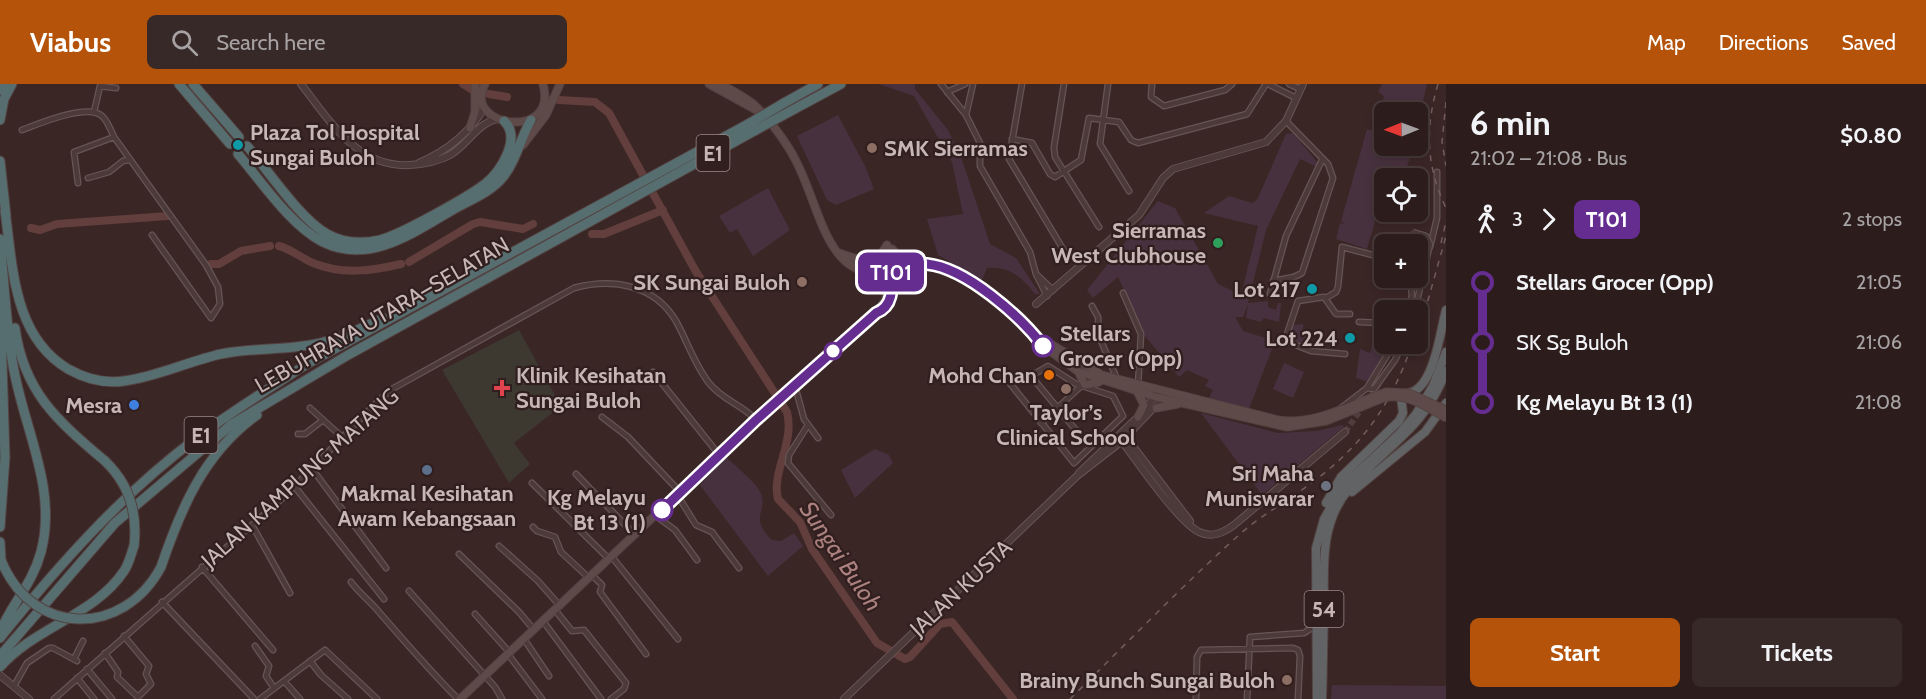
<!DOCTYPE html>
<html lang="en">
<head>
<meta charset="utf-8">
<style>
	:root { --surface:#2c1c1c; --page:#382929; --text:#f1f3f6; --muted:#a6a1a3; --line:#483a3b; --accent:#b45309 }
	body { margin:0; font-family:Cabin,sans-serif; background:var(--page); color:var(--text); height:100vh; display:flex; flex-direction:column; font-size:22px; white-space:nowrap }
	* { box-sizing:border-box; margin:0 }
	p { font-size:20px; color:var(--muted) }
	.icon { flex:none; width:33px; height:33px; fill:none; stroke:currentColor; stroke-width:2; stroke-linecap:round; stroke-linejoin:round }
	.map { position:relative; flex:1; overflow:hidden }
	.sheet { display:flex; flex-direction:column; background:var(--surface); width:480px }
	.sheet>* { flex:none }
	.badge { padding:0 12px; border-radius:9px; font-size:21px; line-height:39px }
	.needle { width:39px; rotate:269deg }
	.buttons { position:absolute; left:1374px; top:18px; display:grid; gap:12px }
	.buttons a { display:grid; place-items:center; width:54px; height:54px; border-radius:9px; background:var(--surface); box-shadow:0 3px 9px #0003,0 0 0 2px var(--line); font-size:30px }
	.map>.badge { position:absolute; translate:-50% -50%; box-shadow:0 0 0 3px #fff }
	.legs { display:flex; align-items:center; gap:9px; height:66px; padding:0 24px; font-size:20px }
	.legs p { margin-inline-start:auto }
	.head { display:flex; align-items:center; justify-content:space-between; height:102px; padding:0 24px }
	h1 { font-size:33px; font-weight:800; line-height:45px }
	.cta { display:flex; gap:12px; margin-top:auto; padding:12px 24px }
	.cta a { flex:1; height:69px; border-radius:9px; background:var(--accent); color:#fff; font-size:24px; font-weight:800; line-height:69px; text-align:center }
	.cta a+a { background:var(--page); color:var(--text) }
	ul { padding:0 24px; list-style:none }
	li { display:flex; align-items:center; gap:21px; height:60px; font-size:22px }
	li i { display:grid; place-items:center; width:9px; height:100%; margin:0 8px; background:currentColor }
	li i::after { content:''; width:15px; height:15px; margin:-8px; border:4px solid; border-radius:50%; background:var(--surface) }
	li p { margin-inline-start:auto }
	li:first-child i { background:linear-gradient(#0000 50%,currentColor 0) }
	li:last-child i { background:linear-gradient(currentColor 50%,#0000 0) }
	header { display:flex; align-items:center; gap:36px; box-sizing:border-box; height:84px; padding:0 30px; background:var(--accent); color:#fff }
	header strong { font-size:28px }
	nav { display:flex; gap:33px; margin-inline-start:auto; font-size:21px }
	.search { width:420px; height:54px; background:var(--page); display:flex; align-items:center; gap:15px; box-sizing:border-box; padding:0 21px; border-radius:9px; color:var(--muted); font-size:22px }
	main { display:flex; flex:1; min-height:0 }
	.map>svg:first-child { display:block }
</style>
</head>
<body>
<header>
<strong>Viabus</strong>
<div class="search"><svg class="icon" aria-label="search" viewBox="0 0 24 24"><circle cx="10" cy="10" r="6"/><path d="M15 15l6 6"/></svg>Search here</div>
<nav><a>Map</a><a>Directions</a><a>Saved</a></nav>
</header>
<main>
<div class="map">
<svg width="1446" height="615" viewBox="0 0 1446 615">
	<rect width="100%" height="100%" fill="#3b2626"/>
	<path fill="#3d3830" d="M519,246l42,76 -47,37 16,21 -21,19 -67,-113z"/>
	<path fill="#47313e" d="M879,0h36v5l33,41 14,30 28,84 26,14 24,36h-5c-13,-17 -26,-28 -48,-26l-5,12 -44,-25 -11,-36 36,-5 -11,-52 -38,-66z
		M1382,0h45l-9,37v-9h-34v8l-6,-2 6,-22 -6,-4z
		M838,31l27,51 9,23 -38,16 -9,-5 -30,-64z
		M1367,45l17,5v12h30l-8,23 -11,9h-11v13l-17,58 -31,-10 4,-16 5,1 -4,-3z
		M1293,49l24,29v5l-17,-8 -34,71 -18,73 20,-2v6l8,3 2,-7h3l-2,19 -15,-4 -3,4 -15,-4 2,-14 -5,13h-8l8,14 32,10 -26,68 -40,-11 4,-8 -8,-4 4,-6 -22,-10 -8,7 -34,-41 -27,-59 -25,21 -6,-8 71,-89 17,7 43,76 23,11 17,-69 -54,-13 25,-17 23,7 5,-3 29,-66z
		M768,104l22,42 -37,26 -16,-27 -7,4 -11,-17z
		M1303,240v6l6,2 -2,10 -5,3 -11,-5 2,-15z
		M1374,256l11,11 -17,31 -12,-4 4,-29 10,4z
		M1284,279l20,9 -11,26 -20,-9z
		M1201,329l77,20 39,-2 25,-6 2,2 -82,68z
		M875,365l14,6 4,8 -38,35 -14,-28z
		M726,373c9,9 30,25 34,35 10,19 -13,24 12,48l9,1 13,-8 9,13 -35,30 -68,-91z
		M1332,601l114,1v13h-115z"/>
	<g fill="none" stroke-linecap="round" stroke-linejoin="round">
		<path stroke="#623e3d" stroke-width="8" d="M463,0l11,7
			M489,10l18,3
			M559,16l36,2 14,11 86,157 92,142c8,31 -16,60 -9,87l22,23 12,27 65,94 28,16 5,-2 30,-33 12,-2 61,77
			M31,144l9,2 17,-6 111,-8
			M592,150h12l59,-24
			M279,162c12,3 22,12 34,17 29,12 58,8 88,1
			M409,178l64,-38 7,-2 43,7 10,-5
			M211,180h8l22,-13 29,-5"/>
		<path stroke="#503c3b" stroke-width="6" stroke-dasharray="6 3" stroke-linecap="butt" d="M1345,348l34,-48"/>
		<g stroke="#665554" stroke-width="7">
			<path id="minor" d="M941,0l25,31 14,28v23l50,86 6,22
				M1022,0l-13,75 57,95
				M1064,0l-10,63 1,10 44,70
				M1108,0l-8,60 29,47
				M1152,0l-1,13 13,9 61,-16 7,-6
				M1268,0l28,14
				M1289,0l11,5
				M947,8l18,-8
				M94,28l6,-26 16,2
				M966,31l7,-31
				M22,46c16,-6 65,-27 80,-14 5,4 9,14 12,21l92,128 12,22 2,17 -9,14 -59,-83
				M1012,55l20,4 18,31 5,3 26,-17 8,-42 30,4 12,18 7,3 109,-29 19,-30
				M88,94l21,-6 14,-11 7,-1
				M78,99l-4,-31 40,-15
				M1430,163l7,-29v-46
				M1273,197l21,-4 8,-4 31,-95 -5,-14 -42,-43
				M1123,209l18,41 -3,51
				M1270,210l16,-58 36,-76
				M1047,212l-11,-22 17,16
				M1326,214l10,-6 2,-5 4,-40 42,11
				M1092,222l6,11 1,19 18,43
				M1408,226l4,-14 -2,-18
				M1359,238l25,1
				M1345,270l-34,-3 -23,-9 -2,-5 12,-36 26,-4 12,17h14
				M1048,282l28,18 37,12 10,20 -49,47 -66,-82 4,-4 19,-1z
				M653,288l67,84
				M1031,292l59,71
				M795,302l9,33 14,19
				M1367,304l7,1 21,-29 8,-16
				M310,324l32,29
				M1341,324l26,-20 27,-44
				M602,333l26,20 53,56
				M1041,339l49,-45
				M808,341l-19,30 -1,8 43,52
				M298,350h7l18,-14
				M313,386l73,98
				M576,390l59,61
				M532,399l77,76
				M295,403l89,112
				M678,412l18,29 16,7 27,36
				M656,432l19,14 22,30
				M252,441l38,68
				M533,443l4,4 18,6 6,15 28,26
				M499,462l39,35 22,25
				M459,470l60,58 15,18
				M612,473l66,82
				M202,483l71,83
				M592,491l10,10 -2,7 46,62
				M351,498c8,11 19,19 28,30 26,30 51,59 79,87
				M409,507l86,96 7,12
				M162,518l92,97
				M555,526l17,21 12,-1 42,53 -2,6 -13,10
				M475,530l35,39
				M543,537l58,78
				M124,552l25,30 -3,8 5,10 -13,13
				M524,555l25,37
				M255,562l14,20 -3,10 8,12
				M105,569l13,19 -1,5 21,20
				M508,570l34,45
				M74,575l9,-18
				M310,577l11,14 27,24
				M87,585l25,30
				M77,594l17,21
				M284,597l16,18
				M14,602l13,-23 22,-15h4l24,13
				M54,615l232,-204 94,-96 12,-10 182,-101c38,-10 80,-4 102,33 11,20 19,44 33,62 13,17 34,22 47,37
				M260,615l65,-49 52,49
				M1196,615l1,-42 4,-7 92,-2 5,2 2,6 -2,43
				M1247,615l3,-62 54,-4 12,-8"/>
		</g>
		<g stroke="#665554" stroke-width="8">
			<path id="tertiary" d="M301,0c29,37 56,84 109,81 15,-1 27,-3 40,-10 18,-10 26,-31 47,-36
				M419,79c27,-12 50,-29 65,-55
				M1036,220l103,-89 24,-37 10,-9 93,-27 20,-21 17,-37
				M1118,352c17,22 59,85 81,96 13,6 24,1 35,-7l111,-93
				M1125,352l65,85
				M1079,389l59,-56 20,-24
				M0,591l29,24
				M844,615l233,-223 45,-35 42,-44"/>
		</g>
		<g stroke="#544342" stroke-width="9">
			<path id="secondary" d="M485,0c-24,43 74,58 58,0
				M709,0l49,27
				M721,0c10,6 22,12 31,19 16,14 35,40 44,58 30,58 30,137 120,105
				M470,44l5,-16v-28
				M523,61l23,-30 14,-31
				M892,165l14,14
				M839,169l36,12 51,-1 31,9 62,47 24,26 36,26 77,25 131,30 39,-6 57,-23
				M867,179l13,-7 7,-11
				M876,229c19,-7 16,-26 15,-44
				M1036,251l66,40 176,45c36,6 74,-16 108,-28
				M1079,289l6,12 14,-3
				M1138,309l6,12 -6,12
				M1156,324l22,-4
				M460,615l296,-279 120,-107 10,-14 -2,-34"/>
		</g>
		<g stroke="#534241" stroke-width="10">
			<path id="trunk" d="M1409,309c25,-5 31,-61 37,-83
				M1352,408l73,-60 21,-29
				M1326,419l15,-26 58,-56 4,-8 -2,-16
				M1317,615l-1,-151 8,-29 19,-33 55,-51 18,-21 17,-28 13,-34
				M1322,615c1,-29 1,-58 2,-87 0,-43 -5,-87 24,-122 38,-46 74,-57 98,-119"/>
		</g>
		<g stroke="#534241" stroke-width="11">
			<path id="motorway" d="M179,0l51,60
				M193,0l46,53
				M0,6l3,-6
				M784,19l34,-19
				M789,28l52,-28
				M0,36l4,-21 8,-15
				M247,62c21,24 53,73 80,88 16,9 35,10 53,6 22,-6 86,-42 105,-56 16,-13 37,-46 19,-63
				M238,70c23,27 53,72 85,88 47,23 91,-10 131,-33 16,-9 37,-17 49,-32 14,-17 17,-39 28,-57
				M0,77l6,55
				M5,127c8,56 8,125 63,158 18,10 36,15 56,12 33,-4 65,-20 97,-27 34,-7 70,-3 103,-12 21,-5 40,-15 59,-24
				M0,155c4,41 6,85 13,126 10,62 45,123 28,187 -9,33 -29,51 -41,80
				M15,244c9,65 43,93 90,133
				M0,443l5,-69 -5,-162
				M0,458l1,18
				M161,483c20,-59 43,-114 96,-152
				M0,554c58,-72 120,-142 194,-198 36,-28 75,-51 113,-76l443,-241
				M0,572l115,-133 117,-99 116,-69 408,-225
				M0,583c35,-40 95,-52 124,-96 5,-7 7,-17 10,-25"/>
		</g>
		<use href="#minor" stroke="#4b3a39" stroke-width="4.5"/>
		<use href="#tertiary" stroke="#4b3a39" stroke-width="6"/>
		<use href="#secondary" stroke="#5e4a48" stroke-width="7"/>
		<use href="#trunk" stroke="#616364" stroke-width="8"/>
		<use href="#motorway" stroke="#576e70" stroke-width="9"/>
		<path stroke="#725d5c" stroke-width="1.5" stroke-dasharray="6 6" stroke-linecap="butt" d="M1438,0c-13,44 -12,82 8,124
			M1446,18l-4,40 4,24
			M1441,159l5,-21
			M1418,252l28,-100
			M1070,615c56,-55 111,-112 170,-165 18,-16 39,-28 59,-42 58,-40 91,-82 113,-148"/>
		<g stroke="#665554" stroke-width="7" stroke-linecap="butt">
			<path id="minor-bridge" d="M1413,148l13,4 4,8 -15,66"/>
		</g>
		<g stroke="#544342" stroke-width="9" stroke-linecap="butt">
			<path id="secondary-bridge" d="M1386,308l23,1 37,17
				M1383,314c23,-6 44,9 63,20"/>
		</g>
		<g stroke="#534241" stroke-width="11" stroke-linecap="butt">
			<path id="motorway-bridge" d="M750,39l34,-20
				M756,46l33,-18
				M105,377c24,23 33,51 29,85
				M1,476c31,77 122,78 160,7"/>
		</g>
		<use href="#minor-bridge" stroke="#4b3a39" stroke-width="4.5"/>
		<use href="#secondary-bridge" stroke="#5e4a48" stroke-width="7"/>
		<use href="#motorway-bridge" stroke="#576e70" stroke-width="9"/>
	</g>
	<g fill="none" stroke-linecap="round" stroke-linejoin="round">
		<g stroke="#fff" stroke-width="14">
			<path id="line-1" d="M662,426l94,-90 120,-107c18,-7 16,-25 15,-41 11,-3 25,-9 36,-8 39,4 93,52 116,82"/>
		</g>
		<use href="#line-1" stroke="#662d91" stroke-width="9"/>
	</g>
	<g fill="#0f9aa8" stroke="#301f1e" stroke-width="2">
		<circle cx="238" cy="61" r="6"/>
		<circle cx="1312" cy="205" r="6"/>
		<circle cx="1350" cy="254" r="6"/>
	</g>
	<g fill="#8d6e63" stroke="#301f1e" stroke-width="2">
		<circle cx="872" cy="64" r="6"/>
		<circle cx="802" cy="198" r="6"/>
		<circle cx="1066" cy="305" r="6"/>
		<circle cx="1287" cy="596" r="6"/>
	</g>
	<circle fill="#2e9e5b" stroke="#301f1e" stroke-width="2" cx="1218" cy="159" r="6"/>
	<g fill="#fff" stroke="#662d91" stroke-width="3">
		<circle cx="1043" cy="262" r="10"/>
		<circle cx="833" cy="267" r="8"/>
		<circle cx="662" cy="426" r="10"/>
	</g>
	<circle fill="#e8710a" stroke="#301f1e" stroke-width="2" cx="1049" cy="291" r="6"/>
	<path fill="#e0444e" stroke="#301f1e" stroke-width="2" d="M499 295h6v6h6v6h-6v6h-6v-6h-6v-6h6z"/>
	<circle fill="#3f7fe0" stroke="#301f1e" stroke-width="2" cx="134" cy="321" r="6"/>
	<circle fill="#5c6f8a" stroke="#301f1e" stroke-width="2" cx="427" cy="386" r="6"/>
	<circle fill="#6b7280" stroke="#301f1e" stroke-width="2" cx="1326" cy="402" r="6"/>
	<g text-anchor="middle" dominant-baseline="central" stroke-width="4.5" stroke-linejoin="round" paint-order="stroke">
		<g fill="#301f1e" stroke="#998988" stroke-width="1.5">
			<rect x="696.5" y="51" width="33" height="36" rx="4.5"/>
			<rect x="184.5" y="333" width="33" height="36" rx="4.5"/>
			<rect x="1304.5" y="507" width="39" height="36" rx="4.5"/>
		</g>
		<g font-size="21" font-weight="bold" fill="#c6b6b5">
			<text x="713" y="69">E1</text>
			<text x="201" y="351">E1</text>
			<text x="1324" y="525">54</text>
		</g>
		<g font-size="22" font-weight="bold" fill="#c6b6b5" stroke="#301f1e" text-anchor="end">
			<text x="250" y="48" text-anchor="start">Plaza Tol Hospital<tspan x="250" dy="25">Sungai Buloh</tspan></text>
			<text x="884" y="64" text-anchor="start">SMK Sierramas</text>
			<text x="1206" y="146">Sierramas<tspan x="1206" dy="25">West Clubhouse</tspan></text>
			<text x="790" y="198">SK Sungai Buloh</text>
			<text x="1300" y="205">Lot 217</text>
			<text x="1338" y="254">Lot 224</text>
			<text x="516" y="291" text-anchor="start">Klinik Kesihatan<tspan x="516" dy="25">Sungai Buloh</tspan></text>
			<text x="1037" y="291">Mohd Chan</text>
			<text x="122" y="321">Mesra</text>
			<text x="1066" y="328" text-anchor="middle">Taylor’s<tspan x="1066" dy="25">Clinical School</tspan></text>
			<text x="1314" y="389">Sri Maha<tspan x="1314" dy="25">Muniswarar</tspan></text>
			<text x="427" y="409" text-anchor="middle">Makmal Kesihatan<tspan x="427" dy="25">Awam Kebangsaan</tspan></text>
			<text x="1275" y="596">Brainy Bunch Sungai Buloh</text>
		</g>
		<g font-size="22" fill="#c6b6b5" stroke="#301f1e">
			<text transform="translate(382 231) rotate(-30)">LEBUHRAYA UTARA–SELATAN</text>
			<text transform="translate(300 394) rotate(-42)">JALAN KAMPUNG MATANG</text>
			<text transform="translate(961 504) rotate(-43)">JALAN KUSTA</text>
		</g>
		<g font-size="22" font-weight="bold" fill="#c6b6b5" stroke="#301f1e" text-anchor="start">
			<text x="1060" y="249">Stellars<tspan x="1060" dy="25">Grocer (Opp)</tspan></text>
			<text x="646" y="413" text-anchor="end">Kg Melayu<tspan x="646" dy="25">Bt 13 (1)</tspan></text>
		</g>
		<g font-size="24" font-style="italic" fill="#ab817f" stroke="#301f1e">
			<text transform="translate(841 472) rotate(56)">Sungai Buloh</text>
		</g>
	</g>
</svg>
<div class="buttons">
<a><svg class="needle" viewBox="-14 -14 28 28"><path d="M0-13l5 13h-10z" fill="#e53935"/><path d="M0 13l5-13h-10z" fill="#a6a1a3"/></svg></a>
<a><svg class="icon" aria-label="locate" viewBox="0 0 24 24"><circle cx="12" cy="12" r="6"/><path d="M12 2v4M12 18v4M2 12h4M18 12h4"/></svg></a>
<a>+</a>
<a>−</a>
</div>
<b class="badge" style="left:891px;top:188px;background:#662d91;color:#fff">T101</b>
</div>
<section class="sheet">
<div class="head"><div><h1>6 min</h1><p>21:02 – 21:08 · Bus</p></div><b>$0.80</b></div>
<div class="legs"><svg class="icon" aria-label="walk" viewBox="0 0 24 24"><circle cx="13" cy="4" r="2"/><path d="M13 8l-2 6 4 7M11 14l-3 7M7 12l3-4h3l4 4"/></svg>3<svg class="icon" aria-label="forward" viewBox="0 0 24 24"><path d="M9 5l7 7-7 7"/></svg><b class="badge" style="background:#662d91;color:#fff">T101</b><p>2 stops</p></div>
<ul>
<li><i style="color:#662d91"></i><b>Stellars Grocer (Opp)</b><p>21:05</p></li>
<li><i style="color:#662d91"></i><span>SK Sg Buloh</span><p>21:06</p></li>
<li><i style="color:#662d91"></i><b>Kg Melayu Bt 13 (1)</b><p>21:08</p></li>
</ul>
<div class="cta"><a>Start</a><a>Tickets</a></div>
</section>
</main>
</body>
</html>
